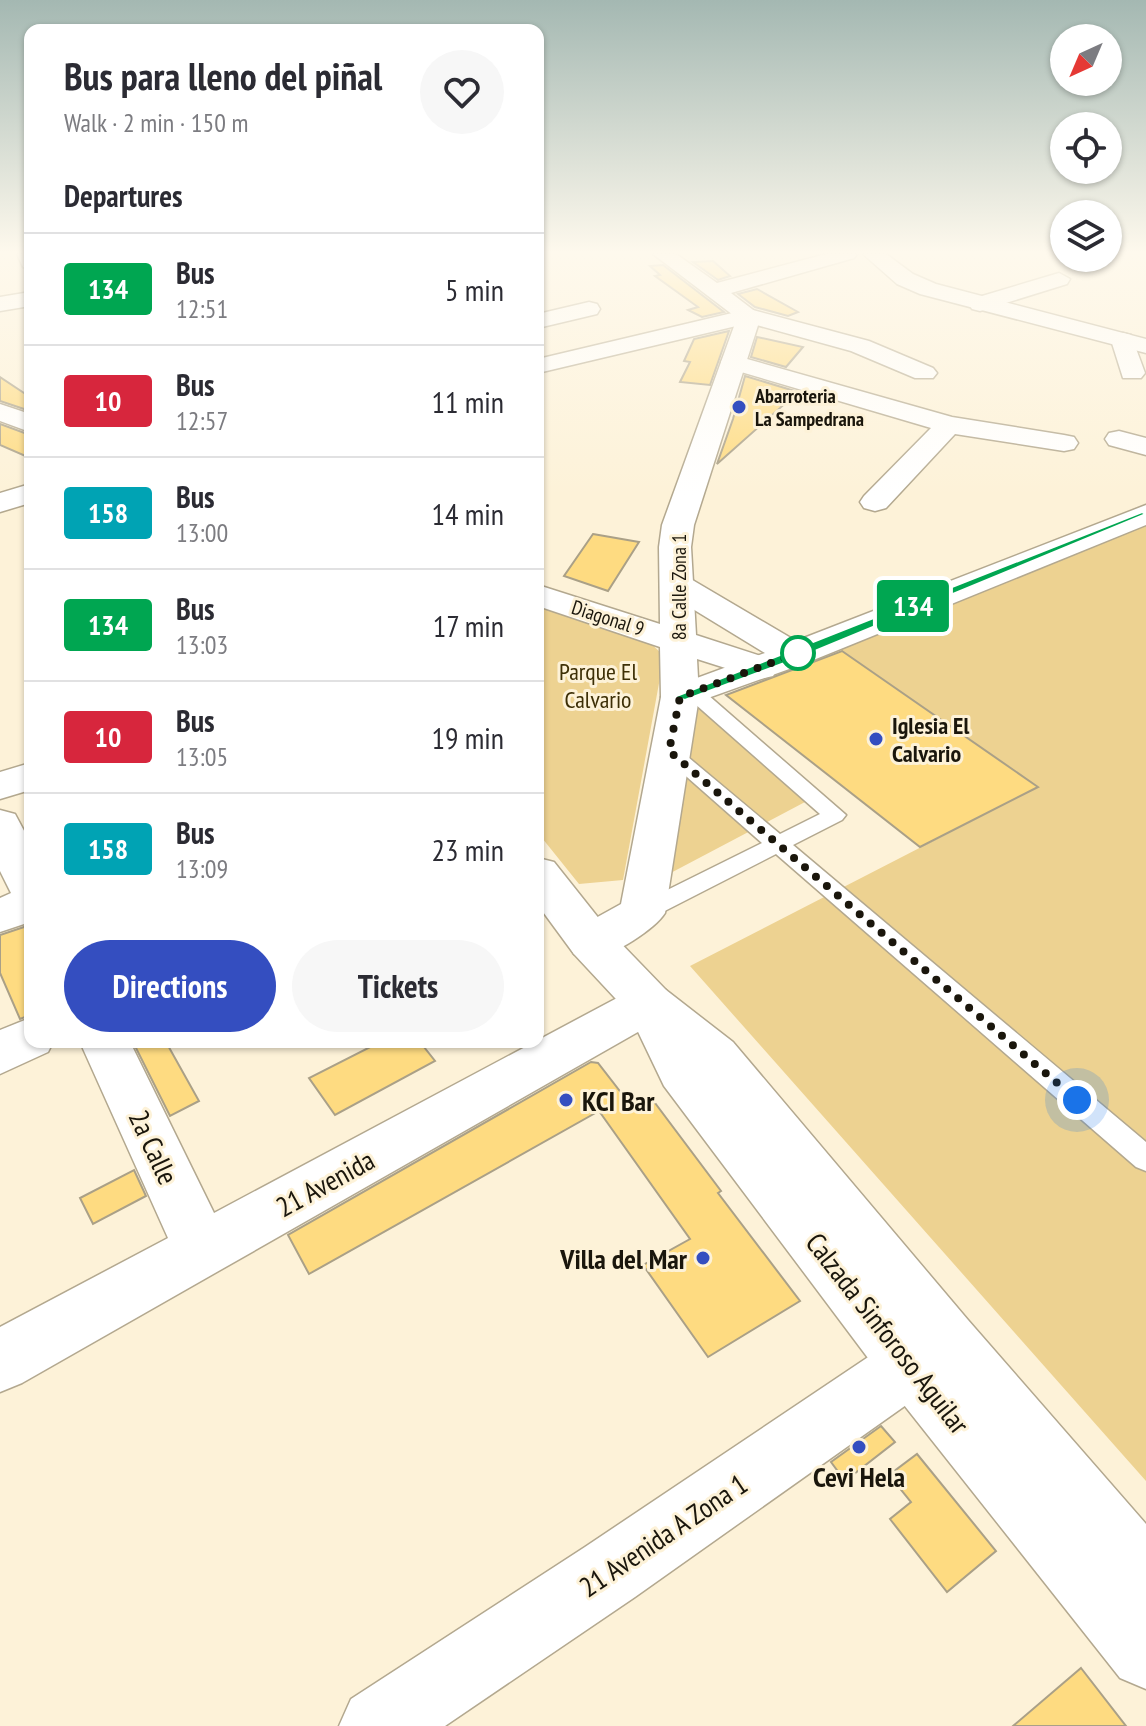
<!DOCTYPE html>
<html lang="en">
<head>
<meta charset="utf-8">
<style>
	:root { --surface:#fff; --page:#f7f7f7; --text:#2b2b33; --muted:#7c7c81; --line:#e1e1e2; --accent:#344ec0 }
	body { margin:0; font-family:"PT Sans Narrow",sans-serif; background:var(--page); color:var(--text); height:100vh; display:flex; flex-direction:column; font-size:30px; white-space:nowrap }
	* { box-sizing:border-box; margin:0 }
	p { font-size:26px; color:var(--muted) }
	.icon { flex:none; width:44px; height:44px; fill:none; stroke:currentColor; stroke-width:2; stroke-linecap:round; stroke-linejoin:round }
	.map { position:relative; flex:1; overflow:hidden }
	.sheet { position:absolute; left:24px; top:24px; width:520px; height:1024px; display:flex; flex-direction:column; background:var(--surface); border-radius:16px; box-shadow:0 2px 6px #0004 }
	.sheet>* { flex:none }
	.badge { padding:0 16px; border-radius:6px; font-size:28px; line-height:52px }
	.needle { width:52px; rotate:224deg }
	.fabs { position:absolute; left:1050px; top:24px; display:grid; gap:16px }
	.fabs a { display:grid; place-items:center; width:72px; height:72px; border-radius:50%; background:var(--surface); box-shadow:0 2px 6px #0004; font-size:40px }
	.you { position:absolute; width:40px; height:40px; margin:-20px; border:6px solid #fff; border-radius:50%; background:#1a73e8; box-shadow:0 0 0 12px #1a73e833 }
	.map>.badge { position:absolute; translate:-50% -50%; box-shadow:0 0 0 4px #fff }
	h2 { padding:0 40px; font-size:30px; line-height:72px }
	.round { display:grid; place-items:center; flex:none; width:84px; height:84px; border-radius:42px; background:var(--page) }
	.headline { display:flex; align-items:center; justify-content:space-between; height:136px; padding:0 40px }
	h1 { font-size:38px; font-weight:700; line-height:60px }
	.cta { display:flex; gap:16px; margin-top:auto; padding:16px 40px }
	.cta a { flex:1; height:92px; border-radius:48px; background:var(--accent); color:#fff; font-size:32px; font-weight:700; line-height:92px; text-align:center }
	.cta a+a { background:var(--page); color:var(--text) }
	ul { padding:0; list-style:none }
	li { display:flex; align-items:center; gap:24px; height:112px; padding:0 40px; border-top:2px solid var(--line) }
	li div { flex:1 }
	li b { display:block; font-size:30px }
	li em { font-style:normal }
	li .badge { min-width:88px; font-weight:700; text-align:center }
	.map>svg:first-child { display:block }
</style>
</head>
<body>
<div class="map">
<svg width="1146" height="1726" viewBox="0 0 1146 1726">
	<rect width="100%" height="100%" fill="#fdf2d8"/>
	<path fill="#edd291" d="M1146,520v961l-456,-515 348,-179 -203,-141z
		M538,600l102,33 24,23 -41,224 -44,4 -41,-51z
		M694,697l111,105 -159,84z"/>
	<path fill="#fedb81" stroke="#aaa087" stroke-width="2" d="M713,261l17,15 -12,4 -25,-18z
		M663,265l61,47 -22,5 -14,-7 10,-3 -43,-31 5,-1 -10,-9z
		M757,289l41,23 -10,4 -33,-9 -17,-13z
		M729,331l-19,54 -30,-3 10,-20 -6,-1 10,-22z
		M757,337l46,10 -17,20 -35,-10z
		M745,376l53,16 -81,72 16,-45z
		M0,377l30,20v14l-30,-10z
		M0,424l30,11v23l-30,-13z
		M593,534l46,8 -31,49 -44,-15z
		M842,651l196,136 -118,60 -194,-152z
		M30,925v90l-10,4 -20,-46v-38z
		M133,1042h33l33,59 -29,15z
		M380,1042h40l15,19 -100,54 -26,-37z
		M591,1062l7,1 35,45 19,-9 69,92 -3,2 82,108 -92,56 -65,-92 47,-26 -91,-128 -290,163 -21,-39z
		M134,1170l12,26 -53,28 -13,-26z
		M881,1426l14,16 -50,39 -14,-19z
		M917,1454l79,97 -49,41 -57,-73 21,-17 -22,-27z
		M1081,1668l45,58h-113z"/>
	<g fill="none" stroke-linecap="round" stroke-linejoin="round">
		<g stroke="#b3a88f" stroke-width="3">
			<path id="service" d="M693,686l7,2 146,127 -4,5 -49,25 353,297v29l-10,-4 -360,-313 -125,64h-16l-3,-6 3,-6 127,-63 -100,-88 -3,-4 3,-4h14l104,87 40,-20 -134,-118 -2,-4z"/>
		</g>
		<g stroke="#b3a88f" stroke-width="3">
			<path id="minor" d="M1059,273l11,6 -3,5 -87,27 -8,-2 -3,-5 3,-5z
				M30,292v14l-30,5v-14z
				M589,302l8,2 3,5 -3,5 -59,14v-14z
				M749,309l120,32 64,27 4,5 -4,5h-18l-64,-27 -102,-28 -211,50v-14z
				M1123,333l8,2 14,38 -4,5h-18l-12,-38 4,-5z
				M733,355l219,62 112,18 10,2 4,6 -4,6 -10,2 -109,-17 -69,74 -11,3 -11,-3 -4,-6 4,-6 67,-68 -207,-61 -3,-5 3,-5z
				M0,404l30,10v18l-30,-11z
				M1119,431l27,7v17l-37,-10 -4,-6 4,-6z
				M30,484v19l-30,9v-19z
				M1146,505v20l-340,138 -126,45 -13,-3 -6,-8 6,-8 98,-36 -100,-61 -5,-7 5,-7 12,-3 12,3 107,63z
				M0,810l15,4 15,28v80l-30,10v-34l11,-5 -11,-22z
				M649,984l17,6 8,13 -8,13 -644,367 -22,9v-65l168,-89 -88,-196h50l84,171 418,-223z
				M30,1018v24h23l-5,10 -48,22v-44z
				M935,1318l22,9 9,21 -9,21 -322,228 -190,129h-106l12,-27 234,-152 328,-220z"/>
		</g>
		<g stroke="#b3a88f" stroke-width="3">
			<path id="tertiary" d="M653,254h23l41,29 109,-29h31l-3,4 -123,35 30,23 -67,209 -3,22 5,88 77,25 5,8 -5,8 -13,3 -63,-20 2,38 -34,216c-10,16 -52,43 -71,45 -7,1 -14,-2 -20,-4l-7,-12 7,-12 47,-26 40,-207 -1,-50 -122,-41v-21l122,39 -1,-77 3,-22 75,-207z
				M863,254h23l27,20 23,10 210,55v14l-226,-59 -23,-10z"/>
		</g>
		<g stroke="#b3a88f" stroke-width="3">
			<path id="secondary" d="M17,254h13v15l-7,-2z
				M30,763v27l-30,9v-27z
				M538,858l16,4 54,68 58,60 67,52 235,278 178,204v165l-26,-11 -231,-292 -225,-300 -35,-73 -55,-59 -36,-49z"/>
		</g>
		<use href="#service" fill="#fff" fill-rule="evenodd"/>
		<use href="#minor" fill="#fff" fill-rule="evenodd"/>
		<use href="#tertiary" fill="#fff" fill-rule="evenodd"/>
		<use href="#secondary" fill="#fff" fill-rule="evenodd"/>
	</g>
	<linearGradient id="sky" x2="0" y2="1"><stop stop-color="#a4b8b2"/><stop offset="0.51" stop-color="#fef9ed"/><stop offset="1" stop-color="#fef9ed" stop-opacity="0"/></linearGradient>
	<rect width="1146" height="495" fill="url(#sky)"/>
	<path fill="#00a651" stroke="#fff" stroke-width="2" d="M1142,512l4,2 -348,144 -113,42 -11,-3z"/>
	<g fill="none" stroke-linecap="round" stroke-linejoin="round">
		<path stroke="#1a160c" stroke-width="8" stroke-dasharray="0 14.4" d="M798,653l-118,44 -11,54 408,349"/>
	</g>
	<g fill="#344ec0" stroke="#fdf2d8" stroke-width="3">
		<circle cx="739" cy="407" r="8"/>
		<circle cx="876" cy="739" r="8"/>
		<circle cx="566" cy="1100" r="8"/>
		<circle cx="703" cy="1258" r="8"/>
		<circle cx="859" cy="1447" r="8"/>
	</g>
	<circle fill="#fff" stroke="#00a651" stroke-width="4" cx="798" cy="653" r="16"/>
	<g text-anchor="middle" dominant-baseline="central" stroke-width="6" stroke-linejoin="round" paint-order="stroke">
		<g font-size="20" font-weight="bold" fill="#1a160c" stroke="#fdf2d8" text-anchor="start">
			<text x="755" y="396">Abarroteria<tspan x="755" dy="23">La Sampedrana</tspan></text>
		</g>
		<g font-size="20" fill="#1a160c" stroke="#fdf2d8">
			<text transform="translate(679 587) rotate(-90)">8a Calle Zona 1</text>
			<text transform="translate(608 618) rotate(18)">Diagonal 9</text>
		</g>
		<g font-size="24" fill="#3d2f06" stroke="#fdf2d8">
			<text x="598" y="671">Parque El<tspan x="598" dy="28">Calvario</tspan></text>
		</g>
		<g font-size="24" font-weight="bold" fill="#1a160c" stroke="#fdf2d8" text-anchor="start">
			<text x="892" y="725">Iglesia El<tspan x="892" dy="28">Calvario</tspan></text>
		</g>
		<g font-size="28" font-weight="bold" fill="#1a160c" stroke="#fdf2d8" text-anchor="start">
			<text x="582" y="1100">KCI Bar</text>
			<text x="687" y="1258" text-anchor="end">Villa del Mar</text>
			<text x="859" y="1476" text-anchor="middle">Cevi Hela</text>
		</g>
		<g font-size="28" fill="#1a160c" stroke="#fdf2d8">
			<text transform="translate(154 1147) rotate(65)">2a Calle</text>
			<text transform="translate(325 1183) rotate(-29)">21 Avenida</text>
			<text transform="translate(888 1333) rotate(52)">Calzada Sinforoso Aguilar</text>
			<text transform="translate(663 1535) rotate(-34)">21 Avenida A Zona 1</text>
		</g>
	</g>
</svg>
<div class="fabs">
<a><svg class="needle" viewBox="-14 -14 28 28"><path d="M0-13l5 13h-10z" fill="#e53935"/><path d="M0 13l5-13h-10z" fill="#7c7c81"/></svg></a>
<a><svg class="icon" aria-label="locate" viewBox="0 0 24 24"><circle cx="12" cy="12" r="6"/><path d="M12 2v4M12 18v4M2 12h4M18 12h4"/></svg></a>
<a><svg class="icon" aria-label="layers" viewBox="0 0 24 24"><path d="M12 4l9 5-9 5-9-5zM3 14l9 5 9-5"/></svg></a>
</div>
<div class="you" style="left:1077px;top:1100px"></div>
<b class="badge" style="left:913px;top:606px;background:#00a651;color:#fff">134</b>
<section class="sheet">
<div class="headline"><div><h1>Bus para lleno del piñal</h1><p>Walk · 2 min · 150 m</p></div><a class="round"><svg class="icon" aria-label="heart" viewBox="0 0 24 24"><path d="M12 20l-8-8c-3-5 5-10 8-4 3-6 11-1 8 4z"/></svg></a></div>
<h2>Departures</h2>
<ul>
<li><span class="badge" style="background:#00a651;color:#fff">134</span><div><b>Bus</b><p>12:51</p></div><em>5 min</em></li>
<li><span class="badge" style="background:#d7263d;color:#fff">10</span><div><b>Bus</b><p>12:57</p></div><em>11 min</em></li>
<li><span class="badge" style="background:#00a3b4;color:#fff">158</span><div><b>Bus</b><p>13:00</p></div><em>14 min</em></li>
<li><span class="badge" style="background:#00a651;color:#fff">134</span><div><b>Bus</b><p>13:03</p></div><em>17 min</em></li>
<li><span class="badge" style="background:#d7263d;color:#fff">10</span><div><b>Bus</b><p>13:05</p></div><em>19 min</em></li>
<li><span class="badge" style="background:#00a3b4;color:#fff">158</span><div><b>Bus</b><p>13:09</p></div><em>23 min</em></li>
</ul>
<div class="cta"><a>Directions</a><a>Tickets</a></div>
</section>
</div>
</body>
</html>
